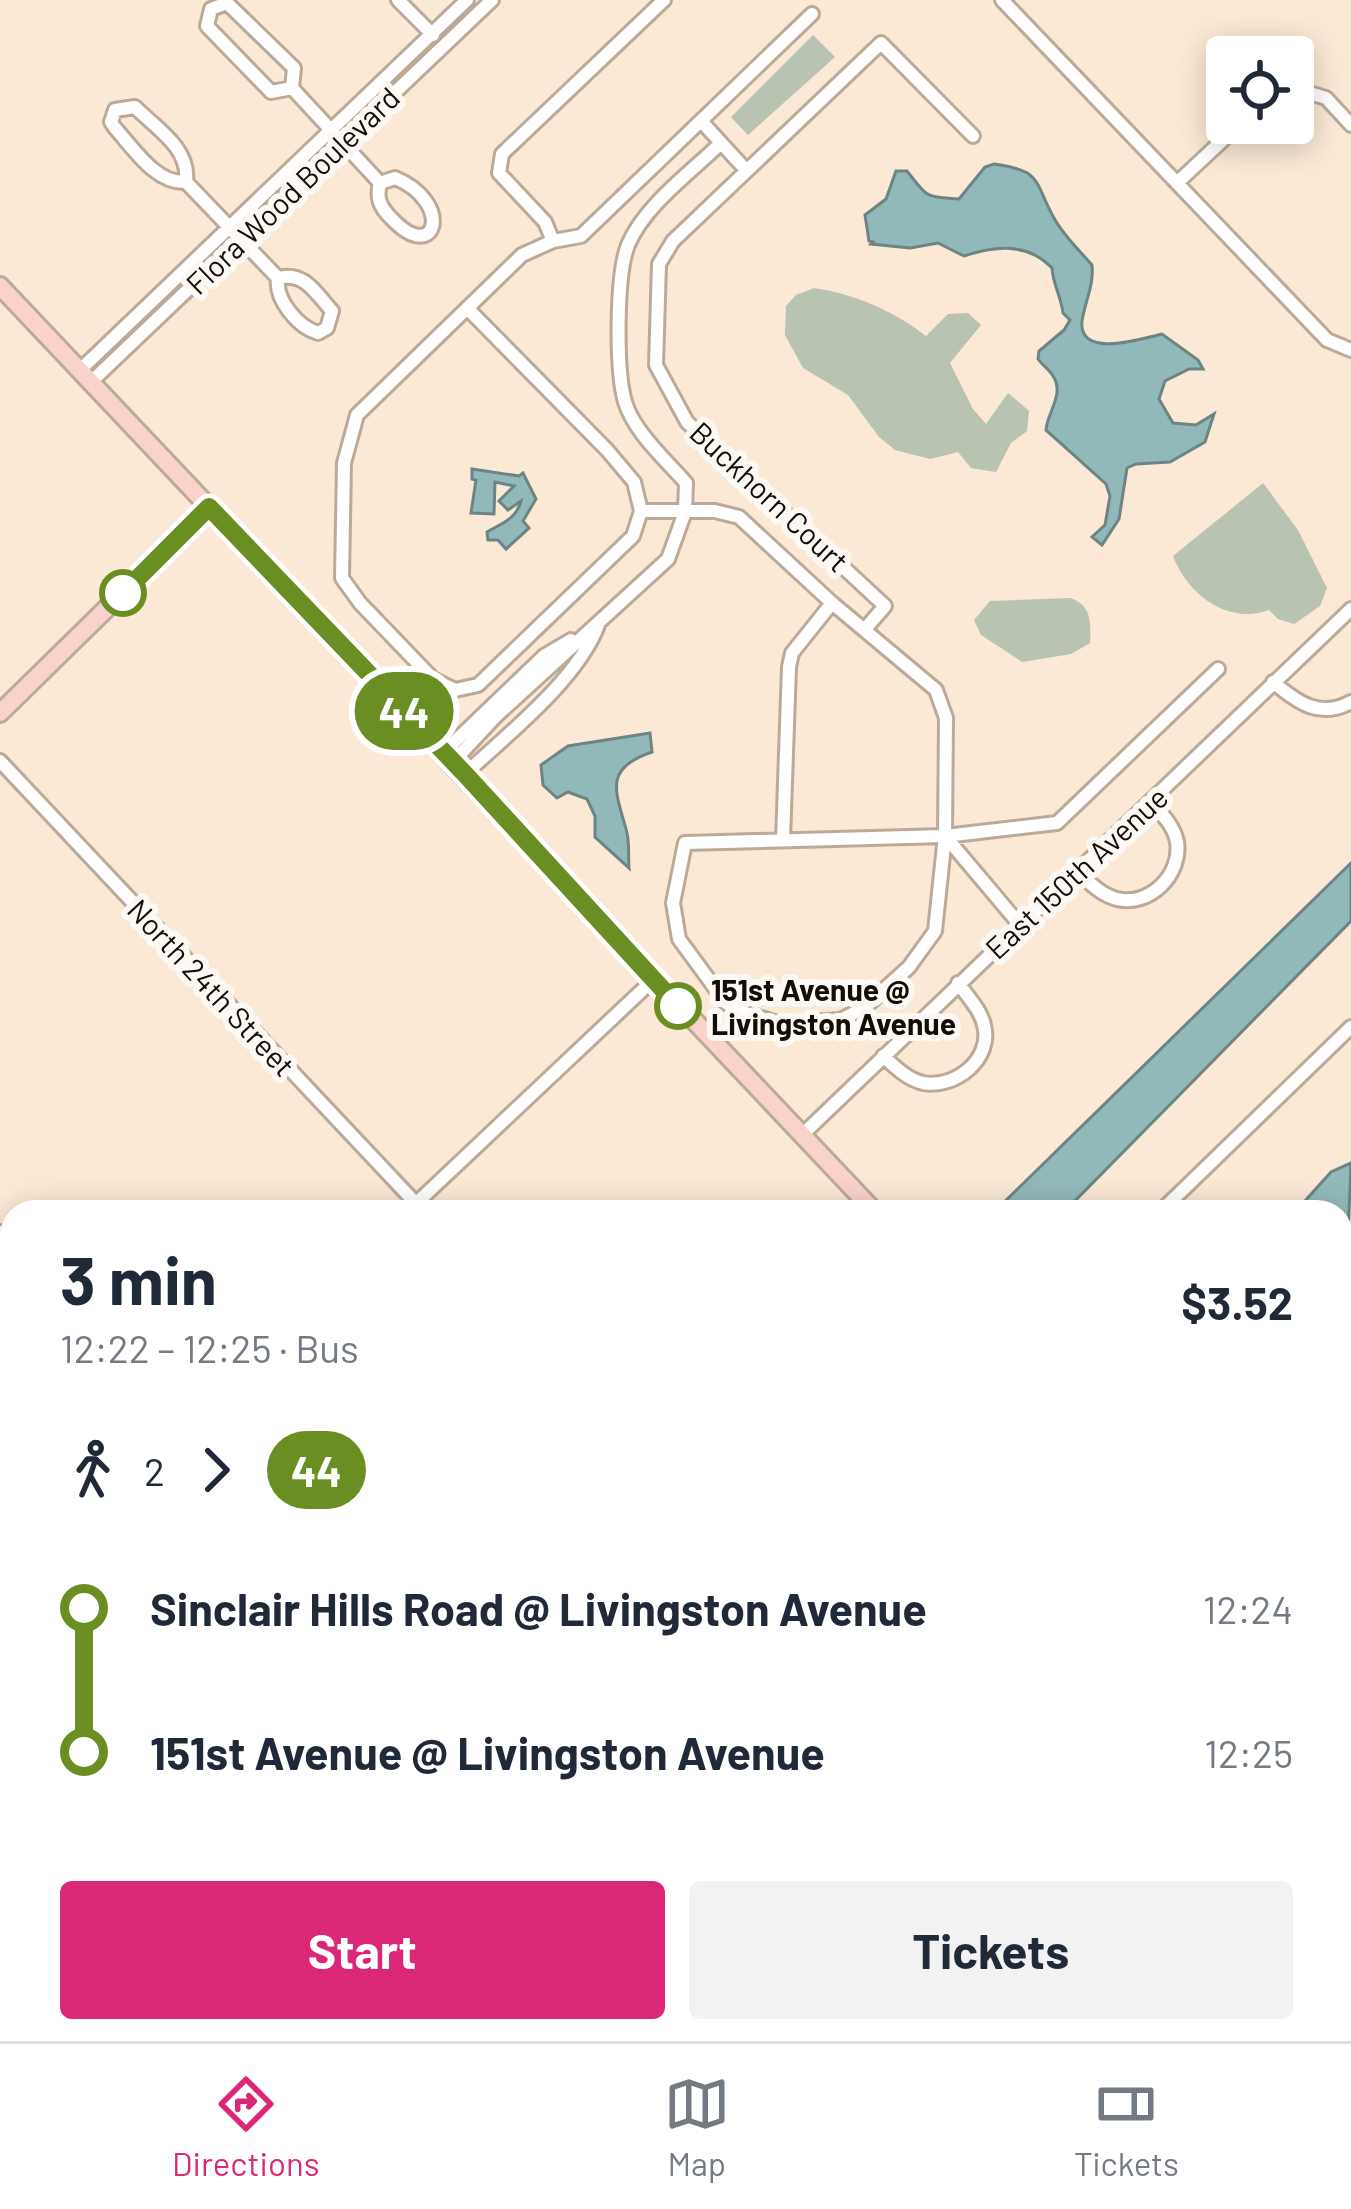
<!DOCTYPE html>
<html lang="en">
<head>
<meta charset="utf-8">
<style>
	:root { --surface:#fff; --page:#f2f2f3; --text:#1f2937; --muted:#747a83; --line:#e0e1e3; --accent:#db2777 }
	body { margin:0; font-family:Barlow,sans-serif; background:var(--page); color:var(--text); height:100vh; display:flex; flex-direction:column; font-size:45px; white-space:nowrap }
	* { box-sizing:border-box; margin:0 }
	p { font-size:39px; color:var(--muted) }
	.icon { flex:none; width:66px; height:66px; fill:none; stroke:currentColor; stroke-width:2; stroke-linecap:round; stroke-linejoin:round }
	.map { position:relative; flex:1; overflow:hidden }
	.details { position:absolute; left:0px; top:1200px; width:1353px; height:843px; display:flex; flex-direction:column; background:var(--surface); border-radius:36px 36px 0 0; box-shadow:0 6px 30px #0003 }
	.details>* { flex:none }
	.badge { padding:0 24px; border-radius:39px; font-size:42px; line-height:78px }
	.buttons { position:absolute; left:1206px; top:36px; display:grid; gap:24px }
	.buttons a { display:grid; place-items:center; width:108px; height:108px; border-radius:12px; background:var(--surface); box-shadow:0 6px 30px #0003; font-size:60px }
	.map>.badge { position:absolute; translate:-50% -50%; box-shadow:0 0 0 6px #fff }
	.legs { display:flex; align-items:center; gap:18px; height:132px; padding:0 60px; font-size:39px }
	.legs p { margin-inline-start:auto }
	.summary { display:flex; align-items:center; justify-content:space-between; height:204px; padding:0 60px }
	h1 { font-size:66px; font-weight:700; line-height:90px }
	.button { display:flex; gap:24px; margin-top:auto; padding:24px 60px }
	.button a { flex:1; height:138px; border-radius:12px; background:var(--accent); color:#fff; font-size:48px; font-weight:700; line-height:138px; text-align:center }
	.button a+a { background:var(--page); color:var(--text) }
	ul { padding:0 60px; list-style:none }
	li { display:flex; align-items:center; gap:42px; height:144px; font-size:45px }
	li i { display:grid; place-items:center; width:18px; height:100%; margin:0 15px; background:currentColor }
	li i::after { content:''; width:30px; height:30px; margin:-15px; border:9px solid; border-radius:50%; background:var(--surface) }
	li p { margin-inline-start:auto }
	li:first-child i { background:linear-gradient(#0000 50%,currentColor 0) }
	li:last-child i { background:linear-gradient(currentColor 50%,#0000 0) }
	.tabs { display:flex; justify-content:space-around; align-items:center; height:168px; border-top:3px solid var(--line); background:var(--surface); font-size:33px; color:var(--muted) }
	.tabs a { display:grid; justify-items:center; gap:6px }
	.tabs .active { color:var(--accent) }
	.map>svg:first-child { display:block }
</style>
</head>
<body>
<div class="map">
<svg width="1351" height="2041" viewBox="0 0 1351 2041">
	<rect width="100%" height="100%" fill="#fbe8d5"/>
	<path fill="#b8c3b2" d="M813,35l22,22 -87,78 -17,-18z
		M814,288c41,6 80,23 112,48l22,-22 20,-1 13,12 -31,38 23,46 13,15 22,-31 21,18 -2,20 -16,12 -15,29 -25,-4 -13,-16 -28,7 -35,-9 -16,-13 -31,-42 -45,-27 -18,-33 1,-29 10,-11z
		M1263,483l35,47 29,58 -7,18 -26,18 -16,-5 -9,-9c-41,15 -81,-15 -96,-54z
		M1070,598c22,7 21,25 20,45l-19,11 -49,8 -41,-27 -7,-15 16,-19z"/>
	<path fill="#92b9b9" stroke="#6c8584" stroke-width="3" d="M994,164c49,7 39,16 60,54 9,17 25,32 38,47 2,21 -7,36 -10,56 -4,38 59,18 80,13l36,26 5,9h-14l-24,12 -6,18 14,24 23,2 18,-11 -9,28 -35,20 -34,2 -9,4 -8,51 -17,26 -10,-8 13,-12 5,-29 -4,-12 -60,-54c1,-17 19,-36 7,-54 -4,-7 -11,-11 -15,-17l1,-8 25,-21 6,-10 -7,-7c-2,-17 -10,-28 -11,-45 -25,-26 -57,-22 -88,-12l-26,-13 -28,5 -39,-4 2,-2 -4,-1 -4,-26 21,-16 10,-28h11c22,29 19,25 52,28l26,-32z
		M472,469l47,7 4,-3 13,26 -13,22 6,7 -23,21 -8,-9h-10l-1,-8c13,-8 29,-12 34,-31l-13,9 -9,-9 15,-15 -19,-4 -1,32 -23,-1 5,-33 -4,-1z
		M650,733l2,19c-48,16 -37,38 -26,77 4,12 2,27 3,39l-34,-31v-21l-8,-17 -19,-7 -11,6 -14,-13 -2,-20 27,-19z
		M1351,863v58l-287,291h-70z
		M1351,1163l-3,73 -7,1v-25h-46l36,-40z"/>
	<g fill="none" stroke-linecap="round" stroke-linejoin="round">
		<g stroke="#bcaa98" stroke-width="18">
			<path id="street" d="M398,0l35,35
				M1002,0l325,340 24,10
				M812,14l-231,222 -28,5 -31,14 -165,160 -13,48 -2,115 18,25 73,76 22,11 23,-5 155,-149 8,-25h74l24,6 93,86 104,87 10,28 -1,118 75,89
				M292,88l2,-20 -67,-65 -16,6 -4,17 64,66 21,-4 88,95c-4,15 0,24 11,35 46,49 63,-16 4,-40l-15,5
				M1293,88l33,10 25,27
				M702,122l43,47
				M186,182c4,-34 -29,-53 -51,-75l-20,3 -4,12 4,6c19,21 41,56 71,54l92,96c-3,22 20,49 40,55l9,-5 5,-17c-17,-19 -28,-40 -54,-33
				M1178,182l63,-59
				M553,241l-8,-19 -46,-49 3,-19 162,-154
				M467,308l140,142 27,32 7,29
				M80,370l387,-370
				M92,381l400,-381
				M865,629l20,-23 -198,-184 -31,-57 3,-101 14,-23 208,-198 92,93
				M1273,682c25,21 47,37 78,20
				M444,752l100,-96 27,-16
				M0,761l424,451
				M453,762l43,-46 172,-157 17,-47 1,-29c-20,-23 -52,-51 -61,-81 -9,-31 -9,-127 3,-157 16,-39 63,-73 93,-102
				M465,774c43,-40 113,-95 133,-149
				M945,836l-10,95 -26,36 -44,40 -24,13 -60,4 -33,-10 -22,-11 -47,-64 -6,-36 12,-60 260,-7 112,-13 161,-154
				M783,840l6,-173 3,-14 40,-50
				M1078,872c11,10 23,23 39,27 32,8 65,-24 60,-57 -3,-16 -15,-28 -26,-40
				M883,1056c12,11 24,23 40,27 32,6 70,-24 61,-58 -3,-15 -17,-29 -26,-42
				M802,1135l549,-526
				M407,1212l246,-232
				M1160,1212l191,-185
				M0,1232l12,13
				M1341,1346l10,-10
				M0,1611l12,-12
				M1341,1967l10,-10
				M762,2031l9,10
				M139,2041l10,-10
				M1006,2041l11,-10
				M1265,2041l10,-10"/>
		</g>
		<g stroke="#bcaa98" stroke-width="22">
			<path id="secondary" d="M0,286l875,926
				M0,713l210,-206
				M1341,1697l10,11"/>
		</g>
		<use href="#street" stroke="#fff" stroke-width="12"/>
		<use href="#secondary" stroke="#f9d2cb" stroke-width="16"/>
	</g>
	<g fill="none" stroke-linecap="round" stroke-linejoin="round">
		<g stroke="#fff" stroke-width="27">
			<path id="line-1" d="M123,593l86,-86 256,267 213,232"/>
		</g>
		<use href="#line-1" stroke="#6b8e23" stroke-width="18"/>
	</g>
	<g fill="#fff" stroke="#6b8e23" stroke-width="6">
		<circle cx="123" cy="593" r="21"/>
		<circle cx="678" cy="1006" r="21"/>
	</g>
	<g text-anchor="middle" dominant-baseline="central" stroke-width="12" stroke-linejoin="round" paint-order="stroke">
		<g font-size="30" fill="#130d07" stroke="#fcf8f4">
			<text transform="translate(292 190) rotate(-44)">Flora Wood Boulevard</text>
			<text transform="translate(770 496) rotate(43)">Buckhorn Court</text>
			<text transform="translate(1076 872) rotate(-43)">East 150th Avenue</text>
			<text transform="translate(212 987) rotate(47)">North 24th Street</text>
		</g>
		<g font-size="30" font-weight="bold" fill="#130d07" stroke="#fcf8f4" text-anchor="start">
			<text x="711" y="989">151st Avenue @<tspan x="711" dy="34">Livingston Avenue</tspan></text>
		</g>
	</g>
</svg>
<div class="buttons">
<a><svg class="icon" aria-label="locate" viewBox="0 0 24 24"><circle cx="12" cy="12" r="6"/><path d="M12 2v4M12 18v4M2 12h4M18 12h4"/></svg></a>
</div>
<b class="badge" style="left:404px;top:711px;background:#6b8e23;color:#fff">44</b>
<section class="details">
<div class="summary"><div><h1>3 min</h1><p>12:22 – 12:25 · Bus</p></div><b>$3.52</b></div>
<div class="legs"><svg class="icon" aria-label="walk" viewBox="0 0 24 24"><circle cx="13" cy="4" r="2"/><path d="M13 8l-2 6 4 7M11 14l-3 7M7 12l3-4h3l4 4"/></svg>2<svg class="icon" aria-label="forward" viewBox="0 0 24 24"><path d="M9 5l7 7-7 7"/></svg><b class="badge" style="background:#6b8e23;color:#fff">44</b></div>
<ul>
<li><i style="color:#6b8e23"></i><b>Sinclair Hills Road @ Livingston Avenue</b><p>12:24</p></li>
<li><i style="color:#6b8e23"></i><b>151st Avenue @ Livingston Avenue</b><p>12:25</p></li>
</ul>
<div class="button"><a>Start</a><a>Tickets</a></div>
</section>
</div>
<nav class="tabs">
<a class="active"><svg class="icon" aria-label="directions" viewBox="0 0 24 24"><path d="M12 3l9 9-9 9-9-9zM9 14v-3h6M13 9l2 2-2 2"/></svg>Directions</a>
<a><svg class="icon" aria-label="map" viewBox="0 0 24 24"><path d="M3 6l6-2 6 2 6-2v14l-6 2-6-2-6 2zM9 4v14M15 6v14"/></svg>Map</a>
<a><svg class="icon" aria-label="tickets" viewBox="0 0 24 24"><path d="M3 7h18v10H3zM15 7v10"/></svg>Tickets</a>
</nav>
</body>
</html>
